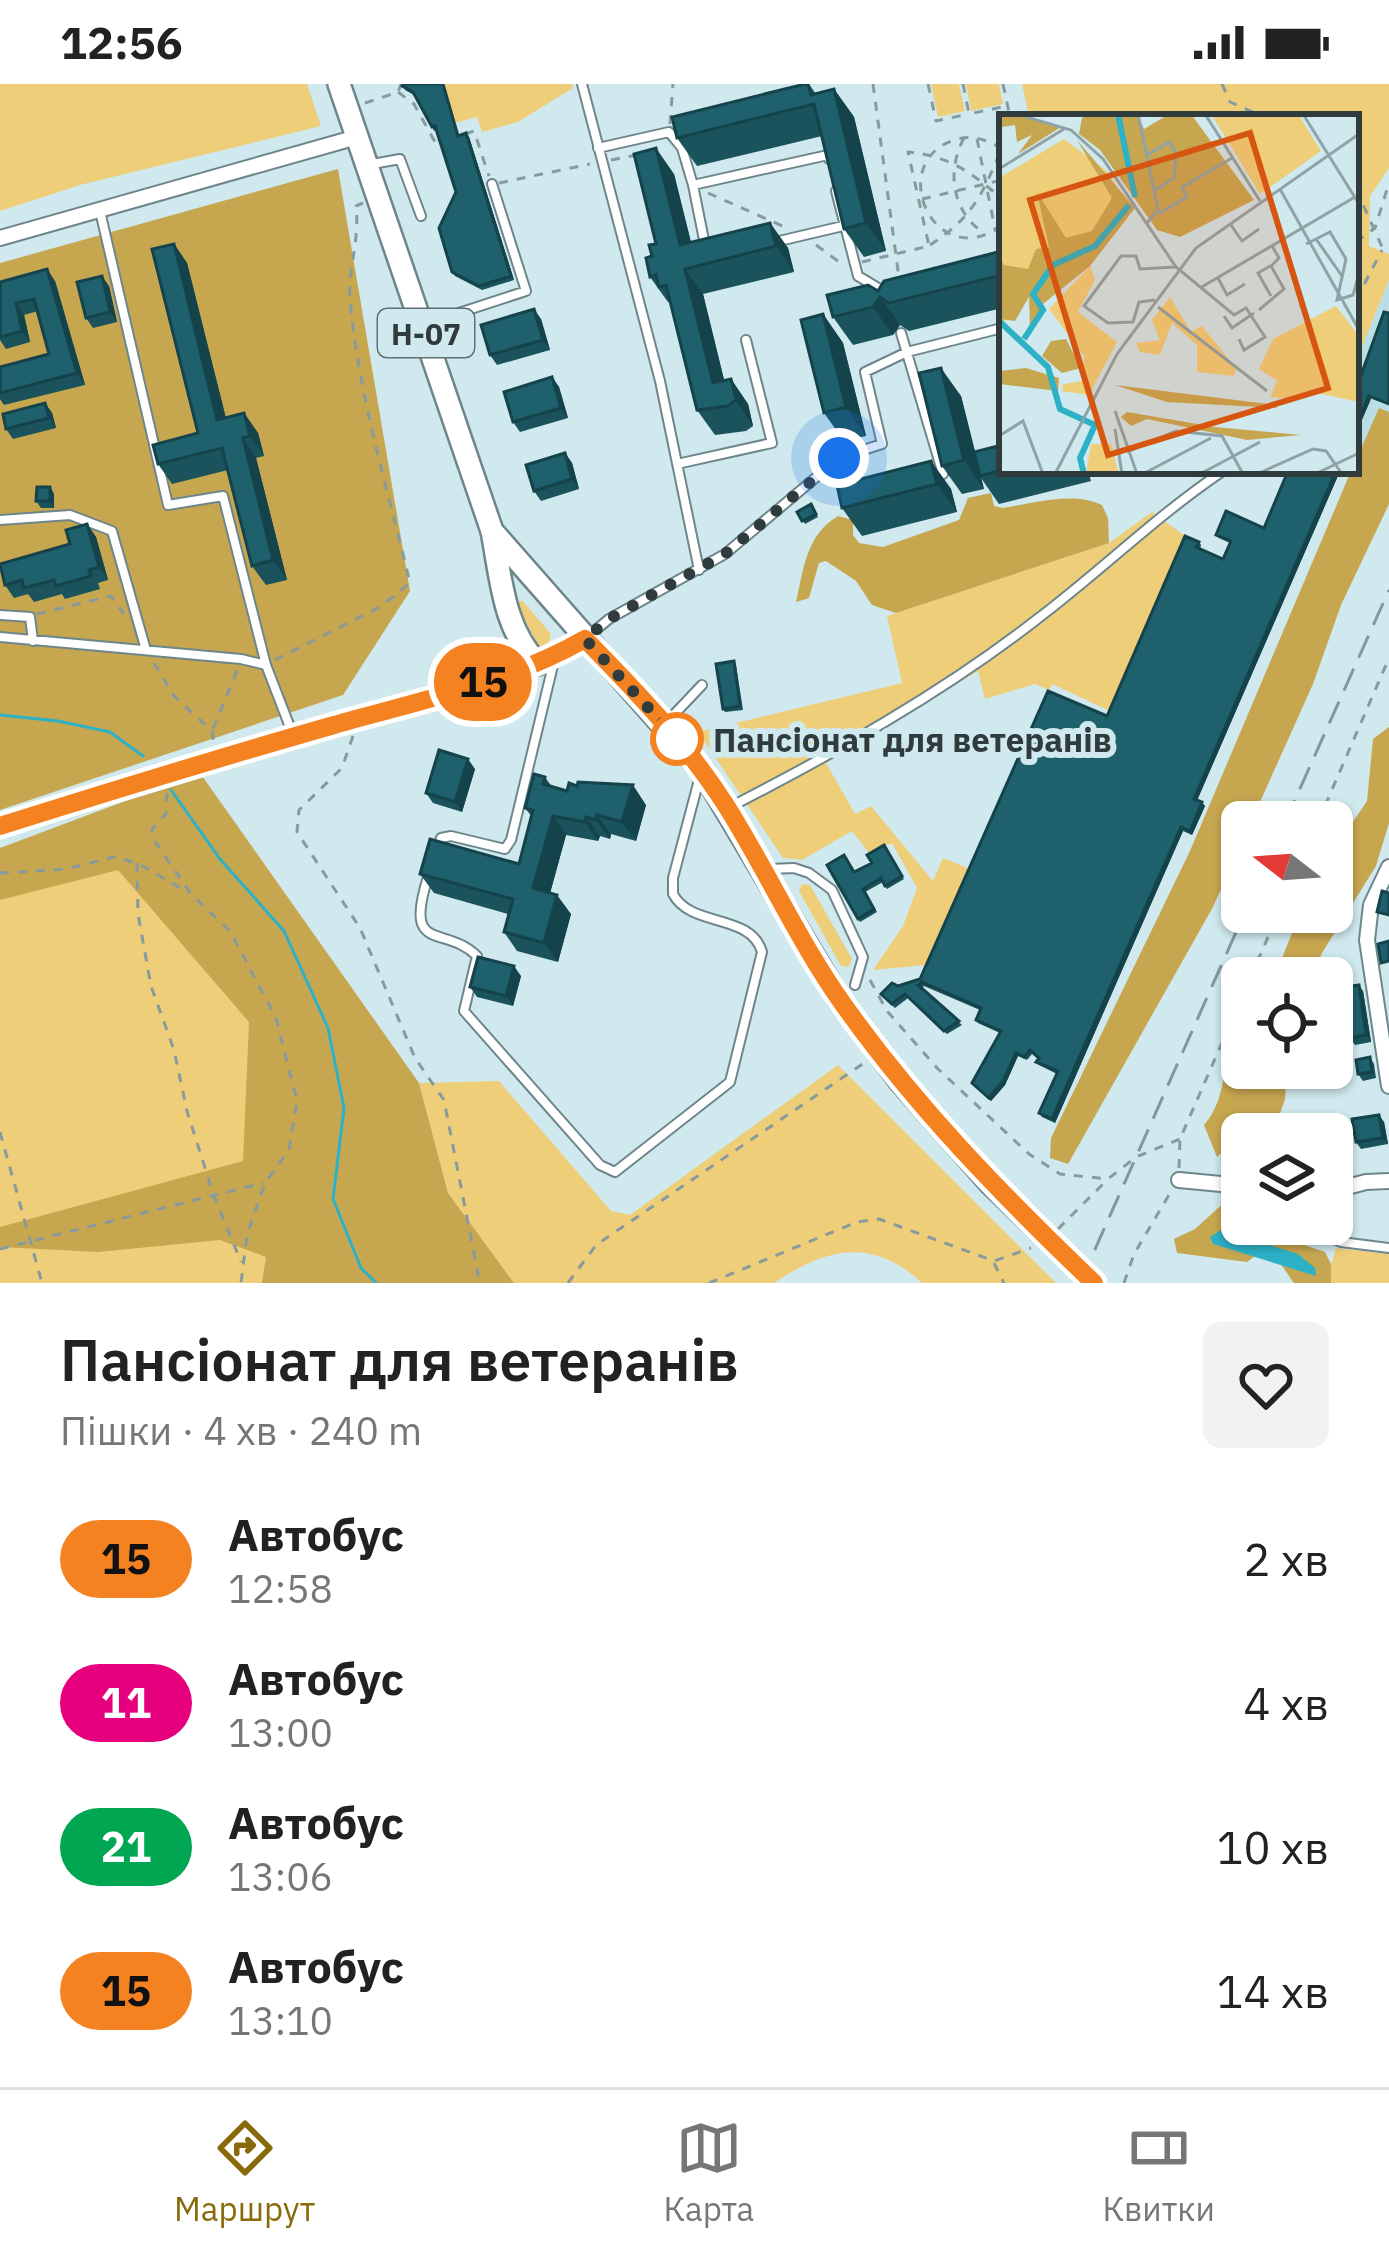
<!DOCTYPE html>
<html lang="uk">
<head>
<meta charset="utf-8">
<style>
	:root { --surface:#fff; --page:#f2f2f2; --text:#222; --muted:#767676; --line:#e0e0e0; --accent:#896a09 }
	body { margin:0; font-family:"IBM Plex Sans",sans-serif; background:var(--page); color:var(--text); height:100vh; display:flex; flex-direction:column; font-size:45px; white-space:nowrap }
	* { box-sizing:border-box; margin:0 }
	p { font-size:39px; color:var(--muted) }
	.icon { flex:none; width:66px; height:66px; fill:none; stroke:currentColor; stroke-width:2; stroke-linecap:round; stroke-linejoin:round }
	.map { position:relative; height:1199px; overflow:hidden }
	.sheet { display:flex; flex-direction:column; background:var(--surface); flex:1 }
	.sheet>* { flex:none }
	.badge { padding:0 24px; border-radius:39px; font-size:42px; line-height:78px }
	.needle { width:78px; rotate:287deg }
	.buttons { position:absolute; left:1221px; top:717px; display:grid; gap:24px }
	.buttons a { display:grid; place-items:center; width:132px; height:132px; border-radius:18px; background:var(--surface); box-shadow:0 3px 9px #0004; font-size:60px }
	.you { position:absolute; width:60px; height:60px; margin:-30px; border:9px solid #fff; border-radius:50%; background:#1a73e8; box-shadow:0 0 0 18px #1a73e833 }
	.map>.badge { position:absolute; translate:-50% -50%; box-shadow:0 0 0 6px #fff }
	.round { display:grid; place-items:center; flex:none; width:126px; height:126px; border-radius:18px; background:var(--page) }
	.overview { display:flex; align-items:center; justify-content:space-between; height:204px; padding:0 60px }
	h1 { font-size:57px; font-weight:600; line-height:90px }
	ul { padding:0; list-style:none }
	li { display:flex; align-items:center; gap:36px; height:144px; padding:0 60px }
	li div { flex:1 }
	li b { display:block; font-size:45px }
	li em { font-style:normal }
	li .badge { min-width:132px; font-weight:700; text-align:center }
	.status { display:flex; justify-content:space-between; align-items:center; height:84px; padding:0 60px; background:var(--surface); direction:ltr }
	.status svg { height:33px; fill:currentColor }
	.dock { display:flex; justify-content:space-around; align-items:center; height:168px; border-top:3px solid var(--line); background:var(--surface); font-size:33px; color:var(--muted) }
	.dock a { display:grid; justify-items:center; gap:6px }
	.dock .active { color:var(--accent) }
	.map>svg:first-child { display:block }
</style>
</head>
<body>
<div class="status"><b>12:56</b><svg viewBox="0 0 49 12"><path d="M0 12V9h3v3zM5 12V6h3v6zM10 12V3h3v9zM15 12V0h3v12zM26 1h20v11H26zM47 4h2v5h-2z"/></svg></div>
<div class="map">
<svg width="1389" height="1199" viewBox="0 0 1389 1199">
	<rect width="100%" height="100%" fill="#cfe9ee"/>
	<path fill="#badee5" d="M1389,196v132l-10,-3 -23,51v-99z"/>
	<path fill="#efce7a" d="M0,0h307l14,42 -241,59 -80,26z
		M444,0h128l1,4 -55,34 -36,10 -5,-15 -22,6z
		M931,0h28l6,27 -27,6z
		M966,0h33l4,20 -32,7z
		M1022,0h367v84l-19,28 -1,50 20,8v26l-33,81v-244h-327z
		M1152,428l33,24 -75,175 -58,-27 -3,6 -14,-6 -50,15 -7,-28 -152,92 29,51 16,-8 62,75 10,-23 27,11 -44,96 -53,5 30,-44 14,-38 -25,-45 -23,10 -17,-22 -50,29 -19,-2 -85,-126 204,-49 -15,-67 222,-73z
		M522,516l29,34 -4,15h-7l-23,-45z
		M182,715l188,484h-370v-435z
		M802,800l8,1 42,74 -3,8 -8,-1 -42,-75z
		M838,981l218,218h-134c-49,-46 -95,-36 -148,0h-260l-66,-90 -29,-110 80,-2 112,130 19,4z
		M1336,1164l53,6v29h-63z"/>
	<path fill="#c7a650" d="M338,85l72,422 -67,104 -343,115v-547z
		M1379,324l10,4v92l-48,101 -28,79 -62,138h-9v20l-29,65 -145,257 -18,-6 1,-20 139,-287 161,-380h5v-11z
		M991,409l3,13 9,2c31,-5 70,-17 99,-3l6,13 1,25 -213,70 -24,-8 -16,-24 -30,-20 -7,2 -10,35 -13,4c8,-34 10,-67 42,-86l15,4v15l6,8 24,4 76,-27 9,-22z
		M1389,643v96l-13,43 -54,87 -11,25h-37l22,-55 9,-11h27v-59l35,-52 6,-62z
		M200,689l219,310 29,110 66,90h-252l4,-26 -46,-17 -122,12 -98,-5v-20l243,-66 6,-139 -131,-152 -118,30v-52z
		M1242,940v44h45l-2,31 -12,35h-31l-25,23 -13,-32c26,-29 16,-71 38,-101z
		M1228,1115l11,8 3,17 83,28 6,12v19h-37l-14,-20 35,12v-7l-102,-24 42,12 -8,6 -70,-9 -3,-14 21,-10z"/>
	<path fill="#2db1c7" d="M1221,1146l77,24 17,14 1,8 -103,-32 -3,-7z"/>
	<g fill="none" stroke-linecap="round" stroke-linejoin="round">
		<path stroke="#2db1c7" stroke-width="3" d="M0,631l58,6 52,11 33,24
			M171,706l49,69 64,72 44,97 16,80 -11,91 28,69 15,15"/>
		<g stroke="#6e868b" stroke-width="12">
			<path id="lane" d="M582,0l78,297 39,189
				M598,64l71,-16 13,16 11,37 135,-30 1,4
				M367,81l33,-6 21,57
				M693,101l12,60
				M836,107l22,85 25,15
				M100,127l68,294 55,-9 43,169
				M775,158l68,-16
				M425,240l101,-33 -34,-107
				M901,249l42,141 -8,2
				M677,380l95,-21 -26,-103
				M0,436l70,-5 42,16 34,119
				M0,531l30,2 3,24
				M0,553l241,22 25,6 27,70
				M586,554l23,-19 116,-65 114,-96 43,-14 -17,-72 42,-20 95,-24
				M666,639l36,-38
				M730,723c105,-54 212,-114 306,-187 64,-48 120,-104 187,-149
				M436,768l5,-14 10,-2 54,13 6,-9 44,-183
				M769,785l25,-1 15,5 23,17 31,67 -8,28
				M428,793c-25,78 17,47 49,79l-13,55 136,154 15,7 115,-90 32,-130c-11,-39 -71,-24 -89,-58v-16l27,-102
				M1301,1140l40,18 48,6"/>
		</g>
		<g stroke="#6e868b" stroke-width="18">
			<path id="street" d="M0,154l357,-101
				M1389,783l-18,38 -4,35 22,146
				M1179,1096l63,6
				M1332,1107l34,-9 23,-1"/>
		</g>
		<g stroke="#6e868b" stroke-width="26">
			<path id="secondary" d="M492,447c9,47 11,97 46,133
				M0,742c111,-34 222,-69 334,-101 85,-24 174,-42 251,-86"/>
		</g>
		<g stroke="#6e868b" stroke-width="26">
			<path id="primary" d="M339,0l153,447 211,240 136,228 61,82 90,102"/>
		</g>
		<path stroke="#879a9d" stroke-width="3" stroke-dasharray="9 9" stroke-linecap="butt" d="M873,0l26,194
			M928,0l8,37 33,-7
			M963,0l6,30 38,-8
			M1003,0l7,33
			M1222,0l8,18 34,15
			M398,8l16,12 21,38 4,-1
			M365,19l33,-11 3,-8
			M670,40l3,-40
			M465,50l9,-3 15,45
			M964,54c-18,34 -12,74 21,96
			M977,55l18,90
			M1002,65c-14,-9 -28,-14 -44,-10 -74,19 -27,136 44,87
			M611,76l26,-5
			M499,99l91,-19
			M1356,105l27,60 6,1
			M708,109l79,35
			M922,115l80,-19
			M1356,158l19,-14 14,-45
			M816,161l26,19
			M930,161c43,-28 52,-50 71,-95
			M862,178l67,-16 -21,-94c42,4 64,21 94,47
			M1356,216l26,-50
			M37,530l74,-18 13,18
			M275,576l105,-53 30,-24c-22,-93 -52,-189 -60,-284 -2,-31 10,-59 6,-93l7,-3
			M154,579l20,33 38,35 2,14
			M213,645l26,-63
			M353,652l-11,32 -43,42 -2,22 63,96 55,130 29,42 34,174 -2,9
			M167,709l-1,21 -14,15 2,11 37,54 39,37 46,87 21,83 -8,49 -24,33 -18,52 -6,48
			M1318,738l71,-164
			M137,779l1,51 13,72 23,64 13,61 27,85 27,66
			M0,789l67,-4 46,-12 24,6 52,30
			M1250,894l29,-66
			M870,896l17,31 50,57 92,86 31,20 48,5 28,-22 44,-18
			M0,1048l42,151
			M1179,1084l1,-29 62,-142
			M1058,1145l50,-50
			M0,1165l263,-66
			M994,1179l10,20
			M568,1199l28,-38 271,-184
			M709,1199l148,-61 22,-3 115,42 37,-13
			M1124,1199l10,-29 39,-66"/>
		<use href="#lane" stroke="#fff" stroke-width="8"/>
		<use href="#street" stroke="#fff" stroke-width="14"/>
		<use href="#secondary" stroke="#fff" stroke-width="21"/>
		<use href="#primary" stroke="#fff" stroke-width="21"/>
		<path stroke="#84979b" stroke-width="3" stroke-dasharray="24 12" stroke-linecap="butt" d="M1285,738l104,-232
			M1080,1199l165,-371"/>
		<g stroke="#6e868b" stroke-width="26" stroke-linecap="butt">
			<path id="primary-bridge" d="M990,1099l104,100"/>
		</g>
		<use href="#primary-bridge" stroke="#fff" stroke-width="21"/>
	</g>
	<path fill="#1a535c" d="M403,0l56,51 10,2 45,143 -32,10 -27,-14 -3,-4 4,-80 -20,-62 -2,1 -2,-4 -18,-32 -9,-5z
		M809,0l7,10 18,-5 20,28 32,134 -22,6 -20,-28 -22,-93 -125,30 -20,-28z
		M674,90l17,69 79,-20 18,25 6,24 -91,22 21,86 7,-1 17,25 5,22 -7,5 -31,4 -18,-25 -27,-108h-2l-18,-25 2,-21z
		M174,160l13,19 39,155 18,-5 14,20 6,23 -8,2 31,122 -21,5 -14,-19 -24,-96 -56,14 -14,-20 40,-31z
		M1002,167v57l-93,23 -9,-6 -7,10 -40,10 -20,-28 45,-26z
		M55,197l30,104 -81,20 -4,-6v-32l49,-13 -11,-43 -14,4 6,27 -24,7 -6,-9v-58z
		M109,202l8,36 -24,6 -7,-10z
		M823,230l20,29 23,93 -22,5 -20,-28z
		M541,235l9,31 -53,15 -7,-10z
		M552,293l7,10 9,31 -48,14 -7,-10z
		M961,312l14,55 27,-6v26h86l3,10 -92,23 -18,-26 3,11 -22,5 -20,-28z
		M45,319l7,10 4,15 -43,11 -7,-10z
		M565,369l7,10 7,26 -38,12 -7,-10z
		M931,377l20,28 6,23 -95,24 -20,-28z
		M1288,387h52l-143,329 8,6 -13,29 -9,-4 -128,292 -13,-6 -3,-4 18,-39 -18,-9 -3,-3 2,-3 -6,-5 -5,6 -9,-4 -13,29 -14,16 -19,-18 28,-50 -22,-10 -2,-3 4,-10 -56,-24 -2,2 40,37 -15,9 -39,-36 -13,10 -12,-11 15,-11 22,-7 187,-263 92,-174 2,3 -1,4 23,10 7,-16 -11,-5 -3,-3 48,-7z
		M50,403l4,7v14h-13l-5,-7z
		M811,420l7,13 -13,7 -8,-12z
		M87,440l9,13 12,43 -10,3 2,6 -35,10 -3,-5 -28,8 -6,-8 -14,4 -9,-13 65,-41z
		M734,577l2,4 7,45 -18,2 -2,-3z
		M475,685l-13,43 -29,-9 -7,-10z
		M545,693l7,10 15,4 79,14 -10,36 -25,-7 -1,5 -10,-3 -2,5 -32,-6 -16,58 21,21 -13,48 -41,-11 -13,-19 4,-18 -74,-21 -14,-19 99,-10 13,-47 -7,-9z
		M884,761l20,34 -17,10 -4,-7 -18,10 12,20 -17,10 -33,-57 28,7 17,-9z
		M521,892l-8,30 -36,-9 -7,-10z
		M1363,907l8,51 -16,3 -5,-7 -3,-17 -8,1 -4,-7z
		M1370,973l4,7 2,14 -13,3 -5,-7z
		M1384,1038l4,22 -27,5 -5,-7z
		M1332,1070l12,6 1,16 -13,2z"/>
	<path fill="#15434b" d="M834,5l20,28 32,134 -20,-28z
		M466,49l3,4 45,143 -3,-4z
		M656,64l18,26 23,92 -17,-21z
		M770,139l18,25 6,24 -18,-26z
		M174,160l13,19 44,176 -14,-19z
		M47,185l8,12 30,104 -8,-12z
		M685,185l18,25 27,110 -17,-21z
		M102,192l7,10 8,36 -7,-10z
		M880,213l20,28 -7,10 -20,-28z
		M16,219l8,12 6,27 -8,-11z
		M534,225l7,10 9,31 -7,-10z
		M823,230l20,29 23,93 -20,-29z
		M941,284l20,28 23,93 -20,-29z
		M552,293l7,10 9,31 -7,-10z
		M731,295l17,25 5,22 -17,-26z
		M1369,312l2,3 -15,35v-9z
		M45,319l7,10 4,15 -7,-10z
		M244,329l14,20 6,23 -14,-20z
		M243,354l13,20 31,122 -14,-20z
		M565,369l7,10 7,26 -7,-10z
		M931,377l20,28 6,23 -20,-28z
		M1336,387h4l-144,332 -2,-4z
		M50,403l4,7v14l-4,-7z
		M87,440l9,13 12,43 -9,-13z
		M468,675l7,10 -13,43 -7,-10z
		M633,701l13,20 -10,36 -14,-19z
		M1202,718l3,4 -13,29 -2,-4z
		M597,731l14,19 -1,5 -14,-19z
		M553,732l13,19 -20,73 -13,-20z
		M586,733l14,19 -2,5 -13,-19z
		M1181,743l2,4 -128,292 -3,-4z
		M557,811l14,19 -13,48 -14,-19z
		M514,882l7,10 -8,30 -7,-10z
		M1359,901l4,6 8,51 -5,-7z
		M1016,969l2,3 -13,29 -14,16 -2,-3z
		M1379,1031l5,7 4,22 -5,-6z
		M1339,1070l5,6 1,16 -5,-7z"/>
	<path fill="#1e606b" stroke="#15434b" stroke-width="3" d="M403,0h40l15,52 8,-3 45,143 -32,10 -27,-14 -13,-44 17,-36 -21,-66 -3,1 -19,-35 -11,-6z
		M805,0h3l3,11 23,-6 32,134 -22,6 -30,-125 -137,34 -5,-21z
		M656,64l24,97 90,-22 6,23 -91,23 28,114 18,-4 5,21 -8,6 -31,4 -31,-125 -7,2 -3,-12 -6,2 -4,-19 6,-2 -3,-11 7,-1 -22,-90z
		M174,160l43,176 27,-7 6,23 -7,2 30,122 -21,6 -30,-118 -64,16 -5,-19 45,-12 -46,-184z
		M1002,167v24l-113,28 -9,-6 -7,10 -40,10 -6,-22 41,-10 10,6 6,-10z
		M47,185l30,104 -77,20v-26l49,-13 -15,-55 -18,4 6,28 -22,6v-55z
		M102,192l8,36 -24,6 -9,-36z
		M534,225l9,31 -53,15 -9,-30z
		M1384,228l5,1v91l-20,-8 -13,29v-36z
		M823,230l23,93 -22,6 -23,-93z
		M941,284l23,92 -22,6 -23,-93z
		M552,293l9,31 -48,14 -9,-30z
		M45,319l4,15 -43,11 -3,-15z
		M1002,361v25l-22,6 -6,-24z
		M565,369l7,26 -38,12 -8,-26z
		M931,377l6,23 -95,24 -5,-23z
		M1288,387h48l-142,328 8,3 -12,29 -9,-4 -129,292 -13,-6 19,-42 -22,-9 3,-4 -9,-8 -6,7 -8,-4 -13,28 -14,17 -17,-15 29,-52 -25,-11 5,-12 -59,-26 -4,3 41,36 -15,10 -39,-37 -13,10 -11,-10 11,-11 6,3 22,-7 128,-288 59,25 78,-180 14,6 -3,5 27,12 8,-18 -15,-6 10,-24 38,17z
		M37,403h13v14h-14z
		M811,420l5,10 -14,7 -5,-9z
		M87,440l12,43 -10,3 2,6 -35,10 -2,-6 -30,8 -2,-8 -17,5 -5,-21 70,-20 -4,-14z
		M734,577l6,45 -17,3 -7,-45z
		M439,666l29,9 -13,43 -29,-9z
		M534,690l11,3 -2,7 24,7 2,-8 8,3 1,-4 55,3 -11,37 -25,-7 -1,5 -10,-3 -1,5 -32,-6 -20,72 24,7 -13,48 -40,-11 9,-33 -93,-25 10,-35 89,25 14,-54 -8,-2z
		M884,761l18,31 -17,10 -4,-8 -18,11 11,20 -16,10 -31,-54 17,-10 10,17 18,-9 -5,-8z
		M1382,807l7,2v22l-12,-3z
		M1389,857v20l-8,2 -3,-19z
		M478,873l36,9 -8,30 -36,-9z
		M1359,901l7,50 -16,3 -4,-25 -11,2 -3,-26z
		M1370,973l2,15 -14,2 -2,-14z
		M1379,1031l4,23 -27,4 -4,-23z
		M1332,1070h7l1,15 -8,2z"/>
	<g fill="none" stroke-linecap="round" stroke-linejoin="round">
		<g stroke="#fff" stroke-width="27">
			<path id="line" d="M0,742c111,-35 222,-69 334,-101 85,-24 174,-42 251,-86 52,53 102,105 142,168 40,64 72,135 116,197 73,103 160,192 251,279"/>
		</g>
		<use href="#line" stroke="#f58220" stroke-width="18"/>
		<path stroke="#303b3d" stroke-width="12" stroke-dasharray="0 21.6" d="M677,655l-92,-100 24,-20 116,-65 114,-96"/>
	</g>
	<circle fill="#fff" stroke="#f58220" stroke-width="6" cx="677" cy="655" r="24"/>
	<g text-anchor="middle" dominant-baseline="central" stroke-width="12" stroke-linejoin="round" paint-order="stroke">
		<rect fill="#cfe9ee" stroke="#606f72" stroke-width="3" x="378" y="225" width="96" height="48" rx="9"/>
		<g font-size="30" font-weight="bold" fill="#303b3d">
			<text x="426" y="249">Н-07</text>
		</g>
		<g font-size="33" font-weight="bold" fill="#303b3d" stroke="#cfe9ee" text-anchor="start">
			<text x="713" y="655">Пансіонат для ветеранів</text>
		</g>
	</g>
	<g transform="translate(999 30)">
		<rect width="360" height="360" fill="#cfe9ee"/>
		<path d="M299,0l23,37 -61,43 -49,-80zM65,25l43,32 22,35 -63,47 -67,75v-150zM91,152l5,14 -17,32 39,30 -28,53 -27,-4 1,-7 20,-3 1,-25 -35,-47zM171,183l21,35 11,-6 34,42 -2,8 -37,-4v-27l-25,-22 -12,32 -20,-3 -4,-9 24,-3 -8,-20zM337,192l23,30v66l-52,-11 -10,8 -27,-2 7,-16 -18,-12 14,-30zM92,330h20l8,30h-33z" fill="#efce7a"/>
		<path d="M0,0h12l50,13 -43,27 14,-19 -15,7 -2,-17 -13,2zM93,0h45l7,15 25,-15h22l63,86 -74,37 -23,-7 -57,-80 -21,-16 3,-16zM78,26l58,68 -45,58 -47,38 3,7 -16,18 -1,-32 -14,24 -16,-2v-63l5,9 24,4 8,-20 13,-2 -12,-55 29,46 26,-7 20,-33zM67,225l15,29 -19,5 -20,-17 9,-15zM27,254l33,10 -1,13 -59,-7v-13zM116,271l153,19 10,4 -111,-6zM128,298l88,15 86,8 -54,5 -100,-21 -16,7 -10,-9z" fill="#c7a650"/>
		<path fill="none" stroke="#2db1c7" stroke-width="6" d="M119,0l17,83M0,207l49,46 12,42 35,16 -15,33 4,16M25,225l19,-29 -10,-16 20,-29 42,-19 34,-41"/>
		<path fill="none" stroke="#8fa3a7" stroke-width="3" d="M17,0l55,16 32,29 73,108 58,48 12,-7 19,29 -21,13 -5,-11M139,0l20,95 -11,14M206,0l55,87M304,0l56,90M148,41l22,-13 7,11 -2,25 -20,13M0,55l65,-40M281,75l79,141M159,100l29,-17 -5,-10 50,-29M232,111l11,16 17,-12M317,125l26,37M307,130l24,-12 16,27 -9,41 16,-5 6,-21M271,152l-12,7 13,23M219,164l9,17 18,-11M201,174l155,-91M156,186l-16,2 -6,20 -25,1 -24,-17 37,-50h15l4,13 35,-2M159,193l109,84M260,196l25,-21 -13,-23 8,-8 -7,-12M225,202l8,12 22,-15M116,297l22,63M116,315l7,45M0,322l24,-15 20,53M128,338l49,-21 46,5 21,38M56,360l62,-120 79,-106 163,-114M144,360l68,-36M201,360l60,-32M258,360l56,-25 13,2 16,23M316,360l44,-21"/>
		<path fill="#d65611" fill-opacity="0.15" stroke="#d65611" stroke-width="6" d="M251,19l78,255 -220,67 -78,-255z"/>
		<rect width="360" height="360" fill="none" stroke="#303b3d" stroke-width="6"/>
	</g>
</svg>
<div class="buttons">
<a><svg class="needle" viewBox="-14 -14 28 28"><path d="M0-13l5 13h-10z" fill="#e53935"/><path d="M0 13l5-13h-10z" fill="#767676"/></svg></a>
<a><svg class="icon" aria-label="locate" viewBox="0 0 24 24"><circle cx="12" cy="12" r="6"/><path d="M12 2v4M12 18v4M2 12h4M18 12h4"/></svg></a>
<a><svg class="icon" aria-label="layers" viewBox="0 0 24 24"><path d="M12 4l9 5-9 5-9-5zM3 14l9 5 9-5"/></svg></a>
</div>
<div class="you" style="left:839px;top:374px"></div>
<b class="badge" style="left:483px;top:598px;background:#f58220;color:#111">15</b>
</div>
<section class="sheet">
<div class="overview"><div><h1>Пансіонат для ветеранів</h1><p>Пішки · 4 хв · 240 m</p></div><a class="round"><svg class="icon" aria-label="heart" viewBox="0 0 24 24"><path d="M12 20l-8-8c-3-5 5-10 8-4 3-6 11-1 8 4z"/></svg></a></div>
<ul>
<li><span class="badge" style="background:#f58220;color:#111">15</span><div><b>Автобус</b><p>12:58</p></div><em>2 хв</em></li>
<li><span class="badge" style="background:#e6007e;color:#fff">11</span><div><b>Автобус</b><p>13:00</p></div><em>4 хв</em></li>
<li><span class="badge" style="background:#00a651;color:#fff">21</span><div><b>Автобус</b><p>13:06</p></div><em>10 хв</em></li>
<li><span class="badge" style="background:#f58220;color:#111">15</span><div><b>Автобус</b><p>13:10</p></div><em>14 хв</em></li>
</ul>
</section>
<nav class="dock">
<a class="active"><svg class="icon" aria-label="directions" viewBox="0 0 24 24"><path d="M12 3l9 9-9 9-9-9zM9 14v-3h6M13 9l2 2-2 2"/></svg>Маршрут</a>
<a><svg class="icon" aria-label="map" viewBox="0 0 24 24"><path d="M3 6l6-2 6 2 6-2v14l-6 2-6-2-6 2zM9 4v14M15 6v14"/></svg>Карта</a>
<a><svg class="icon" aria-label="tickets" viewBox="0 0 24 24"><path d="M3 7h18v10H3zM15 7v10"/></svg>Квитки</a>
</nav>
</body>
</html>
